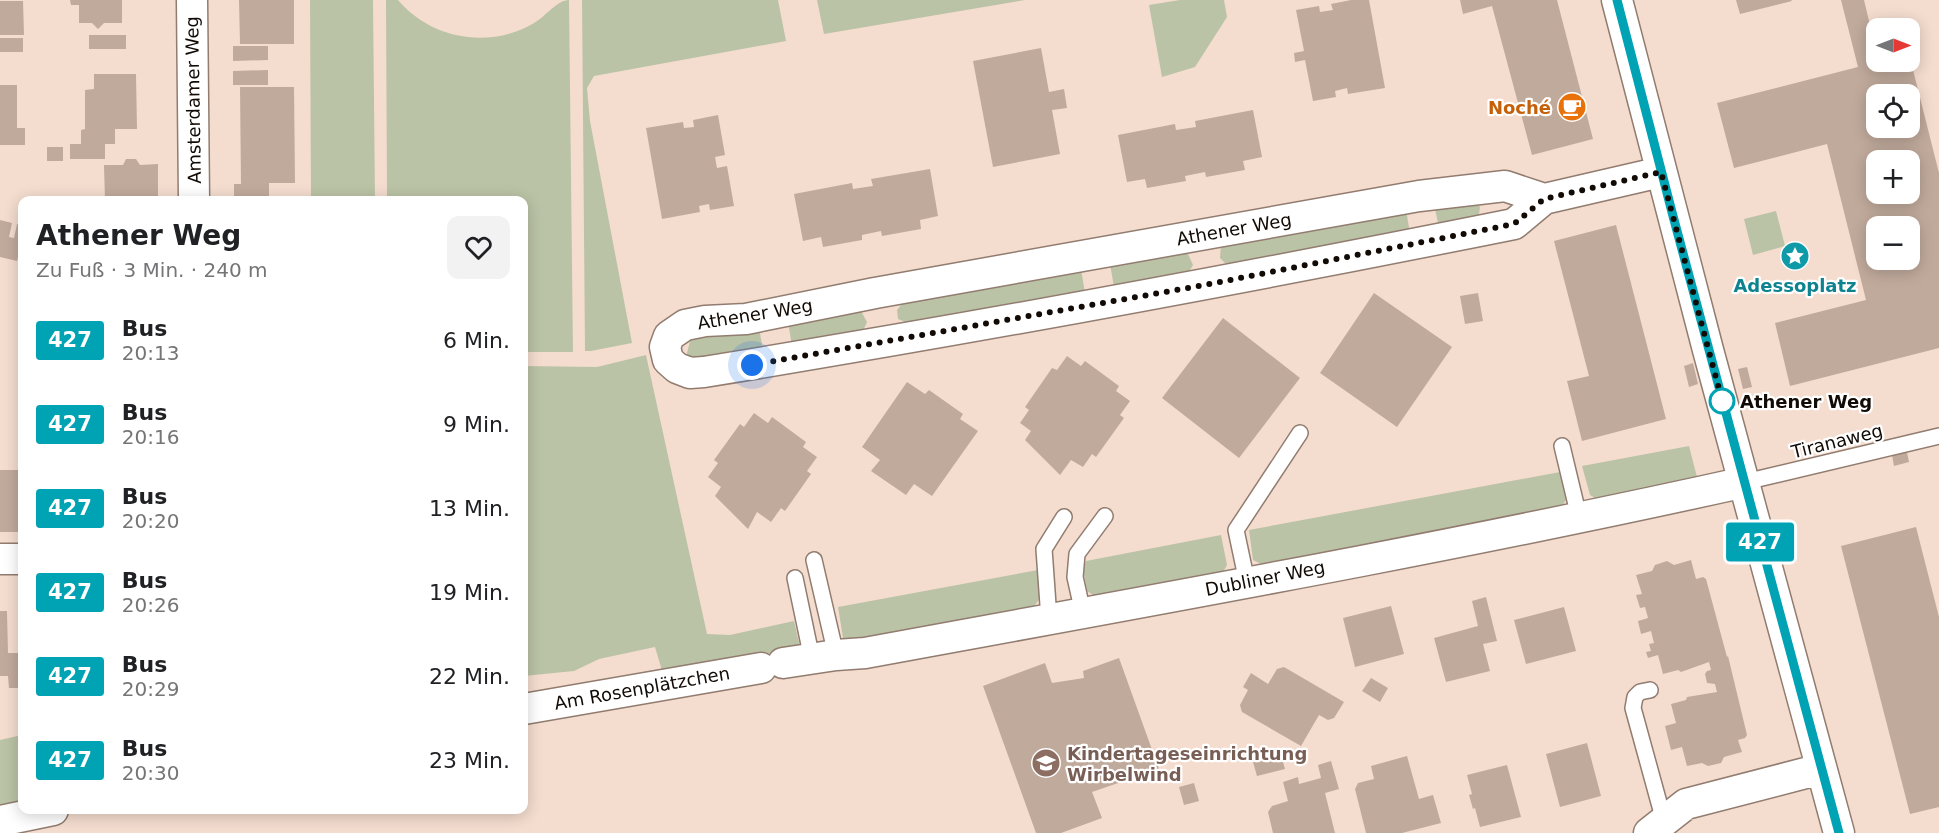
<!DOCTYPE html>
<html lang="de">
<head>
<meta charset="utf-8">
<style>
	:root { --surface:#fff; --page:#f2f2f2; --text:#202124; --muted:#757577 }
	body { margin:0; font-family:"DejaVu Sans",sans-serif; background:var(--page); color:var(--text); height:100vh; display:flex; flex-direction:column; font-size:22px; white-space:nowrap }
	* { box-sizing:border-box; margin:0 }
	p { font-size:20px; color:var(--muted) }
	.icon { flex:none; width:33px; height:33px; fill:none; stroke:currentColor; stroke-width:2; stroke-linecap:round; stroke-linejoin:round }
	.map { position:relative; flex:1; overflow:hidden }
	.details { position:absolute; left:18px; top:196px; width:510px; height:618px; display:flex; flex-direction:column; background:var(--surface); border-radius:12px; box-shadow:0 3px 15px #0003 }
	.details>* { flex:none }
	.badge { padding:0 12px; border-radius:4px; font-size:21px; line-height:39px }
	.needle { width:39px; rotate:90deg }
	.fabs { position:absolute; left:1866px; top:18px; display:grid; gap:12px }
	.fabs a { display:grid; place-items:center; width:54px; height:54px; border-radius:12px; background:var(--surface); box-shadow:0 3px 15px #0003; font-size:30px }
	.you { position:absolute; width:30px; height:30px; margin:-15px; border:4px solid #fff; border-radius:50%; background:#1a73e8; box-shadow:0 0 0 9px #1a73e833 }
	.map>.badge { position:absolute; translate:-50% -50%; box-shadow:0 0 0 3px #fff }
	.round { display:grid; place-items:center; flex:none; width:63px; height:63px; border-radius:12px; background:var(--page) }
	.summary { display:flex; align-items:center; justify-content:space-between; height:102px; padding:0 18px }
	h1 { font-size:28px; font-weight:700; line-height:45px }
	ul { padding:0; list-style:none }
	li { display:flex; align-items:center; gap:18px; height:84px; padding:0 18px }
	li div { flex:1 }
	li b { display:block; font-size:22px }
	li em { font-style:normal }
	li .badge { min-width:66px; font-weight:700; text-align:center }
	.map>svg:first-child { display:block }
</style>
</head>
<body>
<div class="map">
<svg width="1939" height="833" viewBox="0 0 1939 833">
	<rect width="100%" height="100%" fill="#f4ddcf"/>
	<path fill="#bbc3a6" d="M310,0h63l2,201h-64z
		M386,0h12c34,40 92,49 136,23 11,-6 23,-23 35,-23l4,352h-49v-151h-137z
		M582,0h196l8,41 -192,35 -7,12 3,33 42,222 -41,8h-6z
		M817,0h208l-201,34z
		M1180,0h44l3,17 -32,50 -33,10 -13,-72z
		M1475,200l5,7 -1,8 -5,7 -35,6 -5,-24z
		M1406,209l4,25 -178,32 -7,-3 -5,-5 1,-14z
		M1776,211l9,35 -32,9 -9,-36z
		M1181,251l7,3 5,11 -3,5 -5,5 -71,12 -4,-23z
		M1081,269l4,24 -175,31 -12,-5 -1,-9 7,-9z
		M861,311l6,11 -5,11 -70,13 -4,-24z
		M759,327l4,24 -74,8 -2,-6 3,-12 5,-2z
		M646,355l61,279 23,1 64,-14 6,26 -137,27 -8,-27 -56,12 -25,12 -50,5v-310l73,1z
		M1689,446l9,35 -100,19 -8,-5 -8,-29z
		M1560,472l6,28 -6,9 -297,56 -10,-5 -4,-30z
		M1221,535l6,30 -5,9 -126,23 -9,-6 -4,-22 3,-8z
		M1038,570l2,28 -7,10 -181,35 -9,-5 -5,-31z
		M22,735v71l-22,5v-71z"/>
	<path fill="#c0aa9c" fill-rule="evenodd" d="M70,0h52v23h-18l-6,6 -6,-6h-13v-18h-8z
		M239,0h55v44h-54z
		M1351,0h18l16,88 -37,6 -1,-6 -12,3 1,6 -23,4 -8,-41 -10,2 -1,-9 10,-2 -8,-41 23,-4 1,6 13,-2 -2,-6z
		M1460,0h97l36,139 -61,16 -40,-149 -29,8z
		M1736,0h55l1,1 -52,13z
		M1841,0h23l12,50v12h35l28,111v175l-149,38 -15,-63 91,-23 -39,-156 -93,24 -17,-65 141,-36zM1876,94h34v34h-34zM1876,160h34v34h-34zM1876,226h34v34h-34z
		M0,1h23l1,34h-24z
		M89,35h37v14h-37z
		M0,38h23v14h-23z
		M233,46h35v14l-35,1z
		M1041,48l8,44 15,-3 3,19 -15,2 8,44 -67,13 -20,-106z
		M268,70v15h-35v-14z
		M94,74h42l1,55h-22v15h-10v15h-35v-15h11v-14l4,-1v-39l9,-1z
		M0,85h17v43h8v17h-25z
		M240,87h54l1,96h-26v15h-35v-14h7z
		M1253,110l9,47 -19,4 2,9 -39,7 -1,-5 -20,4 1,5 -39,7 -2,-9 -18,3 -9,-47 57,-11 1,6 20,-3 -1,-6z
		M718,115l7,40 -10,2 2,11 10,-2 7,40 -24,4 -1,-6 -10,2 1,6 -38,7 -16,-91 37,-6 1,6 10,-1 -1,-7z
		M47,147h16v14h-16z
		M126,159h10l4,6 18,-1v37h-53l-1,-36h19z
		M930,169l8,47 -18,4 1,9 -39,7 -1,-5 -19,4v5l-39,7 -2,-10 -18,4 -9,-47 58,-11 1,6 20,-3 -2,-7z
		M0,220l12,3 -3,14 5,1 3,-14 5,1v16l-5,20 -17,-4z
		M1616,225l50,194 -84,22 -15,-60 22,-5 -35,-135z
		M1374,293l78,54 -55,80 -77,-54z
		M1478,293l5,28 -18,3 -5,-28z
		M1223,318l77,60 -61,80 -77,-60z
		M1067,356l14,10 4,-5 34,25 -3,5 14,10 -10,14 4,3 -28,39 -4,-3 -9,13 -12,-7 -11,15 -35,-35 6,-9 -11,-8 9,-13 -4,-3 27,-39 5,2z
		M1693,363l5,21 -9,3 -5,-21z
		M1747,367l5,20 -9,2 -5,-20z
		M907,382l18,12 4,-4 34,24 -3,5 18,12 -46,65 -18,-12 -8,11 -35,-24 9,-11 -18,-13z
		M754,413l14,10 4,-6 34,25 -3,5 14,10 -10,14 4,3 -26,37 -4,-3 -10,14 -14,-10 -9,17 -33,-33 6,-9 -13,-10 10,-14 -4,-3 26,-36 4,3z
		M1907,452l2,10 -15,4 -2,-11z
		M0,470h22v62h-22z
		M1916,527l23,90v190l-29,7 -69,-268z
		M1691,560l5,19 7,-2 3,2 21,78 1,-1 19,79 -2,3 -7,2 4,12 -18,5 -3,6 -13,3 -6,-3 -15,3 -5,-19 -11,3 -6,-24 11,-3 -5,-19 15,-4 1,-3 30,-5 -2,-8 -8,-1 -2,-9 2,-3 4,-1 -2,-8 -28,10 -3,-2 -15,4 -5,-19 -10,3 -2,-6 5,-1 -2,-7 5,-1 -3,-12 -10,3 -3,-13 10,-3 -3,-11 -5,1 -4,-13 6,-1 -6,-19 16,-4 3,-6 12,-4 7,4z
		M1486,597l11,44 -14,3 7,27 -44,11 -12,-44 44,-12 -6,-25z
		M1391,606l13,48 -49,13 -12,-49z
		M1564,607l12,44 -50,13 -12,-44z
		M0,611h7l1,42h14v35h-13l-1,-12h-8z
		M1119,658l40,111 -67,23 10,26 -41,15h-25l-53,-147 62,-23 7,20 32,-5 -1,-7z
		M1284,667l60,35 -10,16 -6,2 -9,-5 -18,31 -59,-34 -2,-7 8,-15 -5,-3 8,-14 17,11 9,-15z
		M1371,678l17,10 -8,14 -18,-11z
		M1587,743l14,53 -41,11 -14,-53z
		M1281,755l4,14 -28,7 -4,-14z
		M1407,756l12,43 14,-4 8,28 -39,10h-36l-11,-44 3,-6 16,-4 -3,-13z
		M1331,761l8,28 -14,4 10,40h-62l-5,-21 4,-6 16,-5 -5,-19 15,-5 1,7 22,-6 -3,-13z
		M1507,765l14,52 -41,10 -5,-19 -2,1 -4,-14 3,-1 -5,-19z
		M1194,783l5,18 -15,4 -5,-18z"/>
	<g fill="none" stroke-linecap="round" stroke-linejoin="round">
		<g stroke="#917c6f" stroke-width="18">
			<path id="lane" d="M1562,446l17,71
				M1745,482l194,-46
				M814,560l22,95
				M795,578l17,81
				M1247,582l-11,-52 64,-97
				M1083,613l-8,-36 2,-23 28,-38
				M1049,619l-5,-70 20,-32
				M1650,690l-10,2 -5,5 -2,11 31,113"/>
		</g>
		<g stroke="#917c6f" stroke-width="33">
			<path id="street" d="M192,0l2,201
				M1617,0l91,350 131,483
				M1544,199l-39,-13 -86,10 -544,97 -129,26 -41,2 -20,4 -16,11 -4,11 3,13 9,8 13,5 14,-1c271,-44 541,-94 810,-148l30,-25 117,-27
				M0,559h22
				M783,663l53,-8 29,-2c294,-54 588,-106 880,-171
				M524,709l237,-41
				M0,821l53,-11
				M1649,833l37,-29 135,-35"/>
		</g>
		<use href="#lane" stroke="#fff" stroke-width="15"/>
		<use href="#street" stroke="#fff" stroke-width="30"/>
	</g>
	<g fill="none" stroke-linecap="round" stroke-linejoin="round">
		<g stroke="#fff" stroke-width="14">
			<path id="line" d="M1617,0l56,216 166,617"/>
		</g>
		<use href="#line" stroke="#00a3b4" stroke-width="9"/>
		<path stroke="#110a05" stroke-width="6" stroke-dasharray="0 10.8" d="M752,365l458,-81 304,-60 30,-25 117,-27 62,232 -1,-3"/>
	</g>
	<defs>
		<g id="cafe-disc" transform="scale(1.5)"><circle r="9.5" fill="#e8710a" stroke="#fff"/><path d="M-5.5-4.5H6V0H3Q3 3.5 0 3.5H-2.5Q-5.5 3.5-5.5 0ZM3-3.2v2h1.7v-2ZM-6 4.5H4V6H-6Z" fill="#fff"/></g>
		<g id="sight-disc" transform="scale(1.5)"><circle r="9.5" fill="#0f9aa8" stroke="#fff"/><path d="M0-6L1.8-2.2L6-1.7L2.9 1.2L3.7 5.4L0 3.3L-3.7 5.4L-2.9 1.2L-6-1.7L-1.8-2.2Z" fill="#fff"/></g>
		<g id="school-disc" transform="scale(1.5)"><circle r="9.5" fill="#8d6e63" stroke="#fff"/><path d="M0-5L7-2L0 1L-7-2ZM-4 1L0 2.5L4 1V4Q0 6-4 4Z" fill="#fff"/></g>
	</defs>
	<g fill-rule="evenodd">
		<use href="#cafe-disc" x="1572" y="107"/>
		<use href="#sight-disc" x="1795" y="256"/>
		<use href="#school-disc" x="1046" y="763"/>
	</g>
	<circle fill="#fff" stroke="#00a3b4" stroke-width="3" cx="1722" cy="401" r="12"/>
	<g text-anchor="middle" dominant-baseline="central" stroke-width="4.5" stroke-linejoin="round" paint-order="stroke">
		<g font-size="18" fill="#110a05" stroke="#fff">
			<text transform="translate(193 100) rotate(-91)">Amsterdamer Weg</text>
			<text transform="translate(1234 229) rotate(-10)">Athener Weg</text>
			<text transform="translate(755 314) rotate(-9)">Athener Weg</text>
			<text transform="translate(1837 441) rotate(-14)">Tiranaweg</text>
			<text transform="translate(1265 578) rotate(-11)">Dubliner Weg</text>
			<text transform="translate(642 688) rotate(-10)">Am Rosenplätzchen</text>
		</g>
		<g font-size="18" font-weight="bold" fill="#c56008" stroke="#fff" text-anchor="end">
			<text x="1551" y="107">Noché</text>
		</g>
		<g font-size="18" font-weight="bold" fill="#0d838f" stroke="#fff">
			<text x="1795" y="285">Adessoplatz</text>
		</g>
		<g font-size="18" font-weight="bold" fill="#110a05" stroke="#fff" text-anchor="start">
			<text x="1740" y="401">Athener Weg</text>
		</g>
		<g font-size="18" font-weight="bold" fill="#785e54" stroke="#fff" text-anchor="start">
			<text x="1067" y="753">Kindertageseinrichtung<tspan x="1067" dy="21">Wirbelwind</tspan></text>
		</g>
	</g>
</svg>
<div class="fabs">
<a><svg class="needle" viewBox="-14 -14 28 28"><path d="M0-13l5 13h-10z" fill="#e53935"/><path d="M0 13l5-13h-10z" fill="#757577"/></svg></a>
<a><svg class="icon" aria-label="locate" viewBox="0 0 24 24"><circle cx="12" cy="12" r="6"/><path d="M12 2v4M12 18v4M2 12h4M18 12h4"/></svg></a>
<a>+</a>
<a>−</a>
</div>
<div class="you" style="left:752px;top:365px"></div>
<b class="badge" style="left:1760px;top:542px;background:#00a3b4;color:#fff">427</b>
<section class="details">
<div class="summary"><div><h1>Athener Weg</h1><p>Zu Fuß · 3 Min. · 240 m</p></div><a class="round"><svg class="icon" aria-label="heart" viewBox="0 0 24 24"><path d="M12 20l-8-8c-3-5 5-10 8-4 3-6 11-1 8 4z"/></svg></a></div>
<ul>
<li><span class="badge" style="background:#00a3b4;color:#fff">427</span><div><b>Bus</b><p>20:13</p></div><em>6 Min.</em></li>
<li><span class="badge" style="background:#00a3b4;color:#fff">427</span><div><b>Bus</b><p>20:16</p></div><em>9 Min.</em></li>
<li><span class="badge" style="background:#00a3b4;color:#fff">427</span><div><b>Bus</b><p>20:20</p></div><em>13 Min.</em></li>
<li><span class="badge" style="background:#00a3b4;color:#fff">427</span><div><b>Bus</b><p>20:26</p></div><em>19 Min.</em></li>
<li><span class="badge" style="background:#00a3b4;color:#fff">427</span><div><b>Bus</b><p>20:29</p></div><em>22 Min.</em></li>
<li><span class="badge" style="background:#00a3b4;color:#fff">427</span><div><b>Bus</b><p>20:30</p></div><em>23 Min.</em></li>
</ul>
</section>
</div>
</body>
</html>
